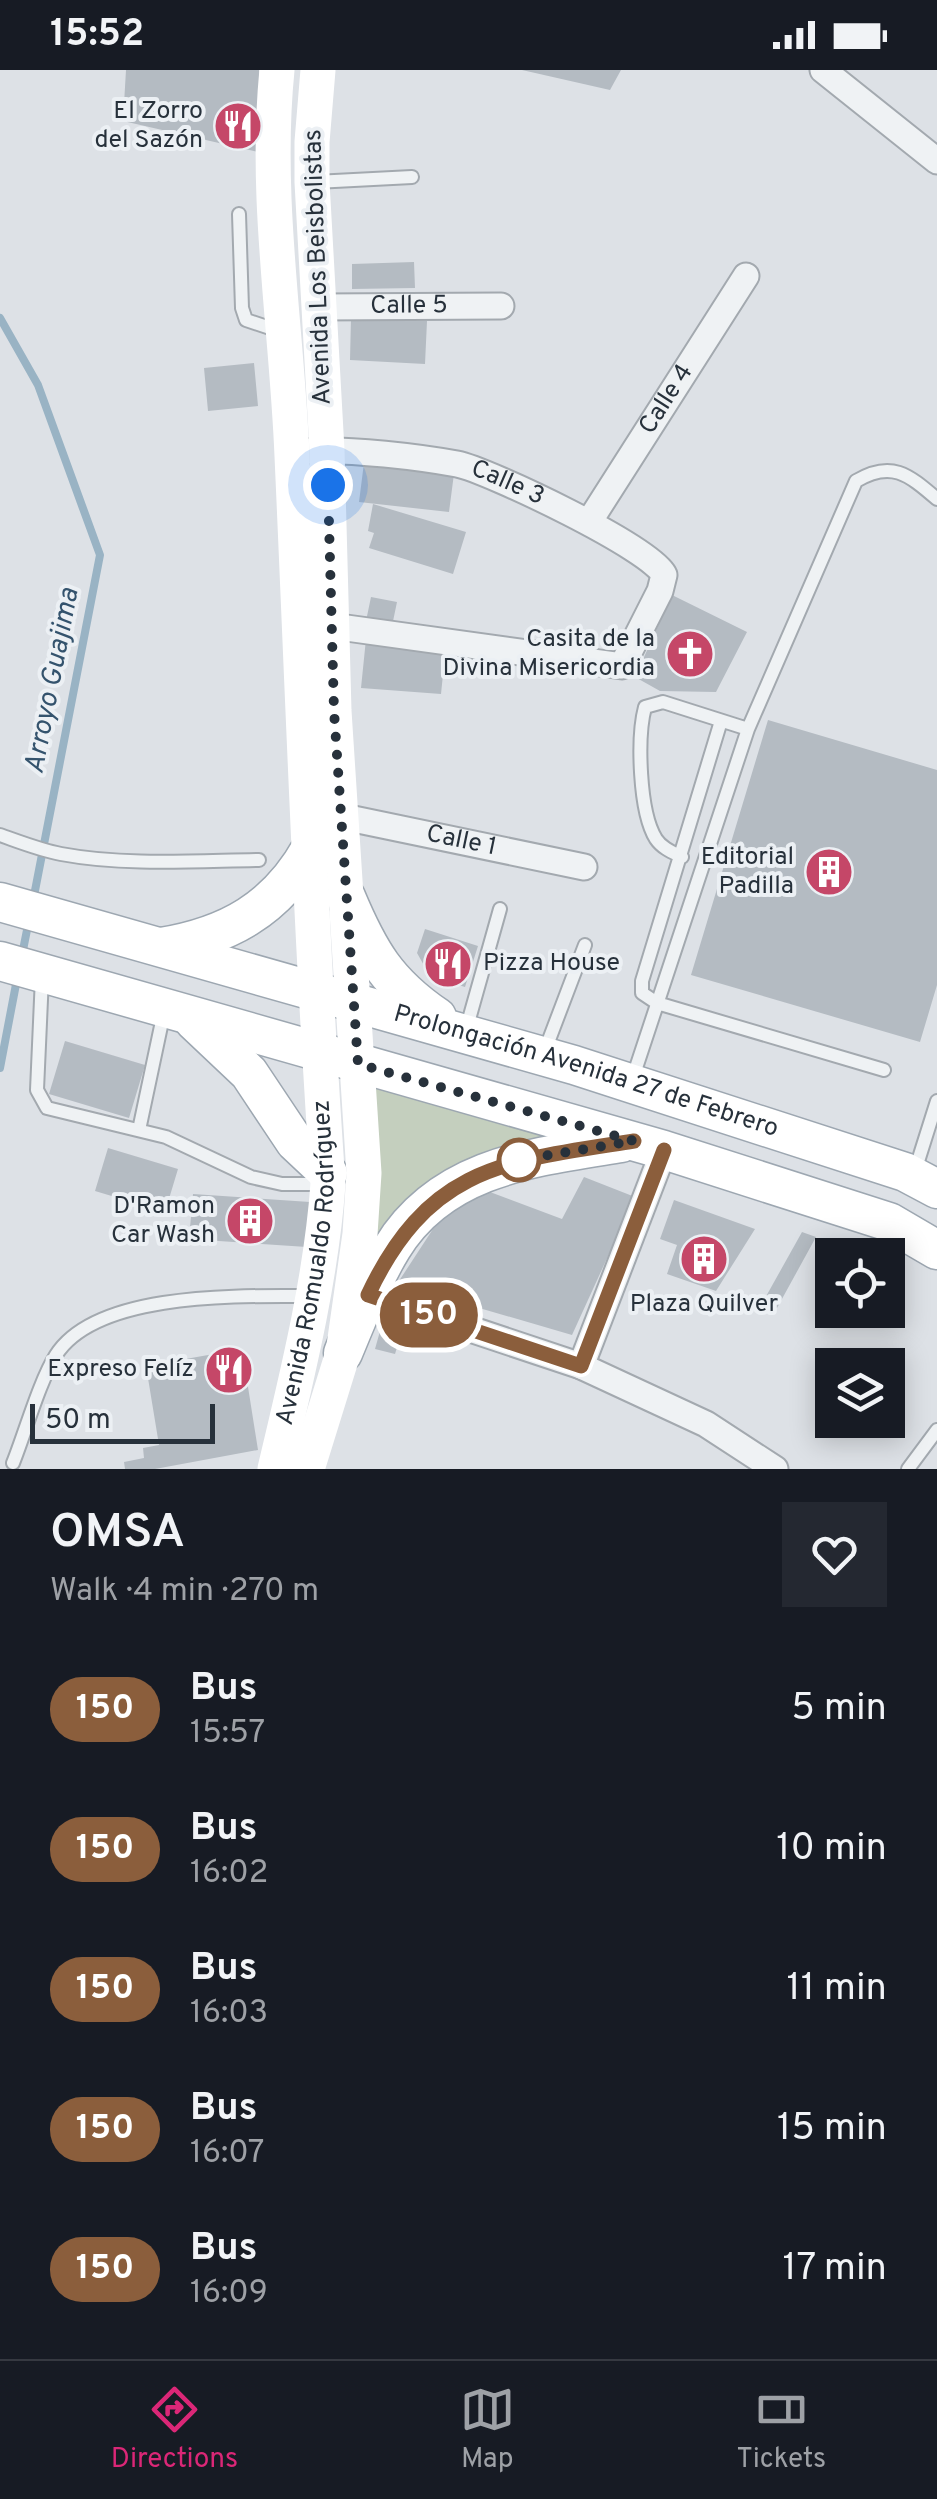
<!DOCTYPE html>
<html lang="en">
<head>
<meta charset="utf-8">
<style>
	:root { --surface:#171b24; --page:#242831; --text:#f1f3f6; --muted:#9ea1a6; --line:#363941; --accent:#db2777 }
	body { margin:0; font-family:Overpass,sans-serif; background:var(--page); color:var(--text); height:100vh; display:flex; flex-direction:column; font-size:38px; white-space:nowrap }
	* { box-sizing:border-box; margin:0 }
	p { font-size:32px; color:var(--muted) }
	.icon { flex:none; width:55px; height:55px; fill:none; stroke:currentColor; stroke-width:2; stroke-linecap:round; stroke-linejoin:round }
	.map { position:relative; height:1399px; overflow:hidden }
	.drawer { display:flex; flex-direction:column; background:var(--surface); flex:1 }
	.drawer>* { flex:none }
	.badge { padding:0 20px; border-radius:32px; font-size:35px; line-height:65px }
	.controls { position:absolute; left:815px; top:1168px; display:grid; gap:20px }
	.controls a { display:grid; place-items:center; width:90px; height:90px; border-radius:0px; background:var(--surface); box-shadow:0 5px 25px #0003; font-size:50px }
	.scale { position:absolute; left:30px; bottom:25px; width:185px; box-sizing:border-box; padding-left:10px; border:5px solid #27313b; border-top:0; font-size:28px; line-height:35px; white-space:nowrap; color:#27313b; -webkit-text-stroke:8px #ecf0f4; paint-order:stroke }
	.you { position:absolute; width:50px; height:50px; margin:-25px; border:8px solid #fff; border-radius:50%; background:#1a73e8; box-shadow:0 0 0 15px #1a73e833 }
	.map>.badge { position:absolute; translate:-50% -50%; box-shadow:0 0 0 5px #fff }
	.round { display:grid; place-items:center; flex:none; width:105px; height:105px; border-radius:0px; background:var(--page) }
	.summary { display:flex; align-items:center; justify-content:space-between; height:170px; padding:0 50px }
	h1 { font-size:48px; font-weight:600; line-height:75px }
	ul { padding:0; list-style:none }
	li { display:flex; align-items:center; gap:30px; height:140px; padding:0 50px }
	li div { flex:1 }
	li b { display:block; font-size:38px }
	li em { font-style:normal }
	li .badge { min-width:110px; font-weight:700; text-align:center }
	.status { display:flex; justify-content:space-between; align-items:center; height:70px; padding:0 50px; background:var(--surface); direction:ltr }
	.status svg { height:28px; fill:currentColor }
	.dock { display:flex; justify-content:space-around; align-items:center; height:140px; border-top:2px solid var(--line); background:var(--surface); font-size:28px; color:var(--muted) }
	.dock a { display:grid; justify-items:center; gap:5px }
	.dock .current { color:var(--accent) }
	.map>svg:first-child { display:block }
</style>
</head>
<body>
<div class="status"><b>15:52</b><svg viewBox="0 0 49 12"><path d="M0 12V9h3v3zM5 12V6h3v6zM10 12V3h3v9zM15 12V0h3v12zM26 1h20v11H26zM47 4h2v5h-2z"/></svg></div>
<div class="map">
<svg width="937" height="1399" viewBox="0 0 937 1399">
	<rect width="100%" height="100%" fill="#dde1e6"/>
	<path fill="#c4cfbe" d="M376,1015l204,56 -44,6 -162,112z"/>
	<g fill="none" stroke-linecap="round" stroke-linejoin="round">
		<path stroke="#99b3c4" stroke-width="8" d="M0,248l38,67 62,170 -67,346
			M22,885l7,-35
			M0,998l17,-89"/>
	</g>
	<path fill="#b4bbc2" d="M126,0h133l-1,82 -135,-31z
		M522,0h99l-11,20z
		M414,192l1,26 -63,1v-25z
		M351,248l76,3 -2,43 -75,-4z
		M254,293l4,43 -50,5 -4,-43z
		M365,385l90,11 -6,46 -90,-10z
		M373,434l93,28 -13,42 -84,-26 5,-15 -6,-2z
		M672,525l75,37 -31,60 -56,-1 -25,-14z
		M371,527l26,5 -5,24 -26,-5z
		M366,569l80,6 -5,49 -80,-6z
		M768,650l169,50v215l-17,57 -229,-67z
		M425,859l53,17 -13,41 -35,-11 -13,-23z
		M65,971l80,24 -16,53 -80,-24z
		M108,1078l70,21 -13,43 -70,-21z
		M584,1107l51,20 -63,138 -175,-51 36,-55 23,-24 26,-16 80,30z
		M193,1124l117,8 -3,45 -118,-8z
		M674,1130l81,29 -39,62 -49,-17 10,-29 -17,-6z
		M802,1162l14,5 -39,71 -13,-8z
		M384,1247l24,7 -3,11 -4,-1 -6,20 -20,-5z
		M242,1279l16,101 -103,19h-30l-1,-7 20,-4 -1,-10 16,-3 -13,-79z"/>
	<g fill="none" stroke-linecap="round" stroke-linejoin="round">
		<g stroke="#a3a9af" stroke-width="16">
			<path id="lane" d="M315,112l97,-5
				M239,144l3,94 4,12 33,11
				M721,651l-79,260v12l15,10 227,67
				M748,659l108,-248c35,-21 52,-7 81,18
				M0,765c20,7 40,15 61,19 64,12 133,7 198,6
				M42,907l-5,113 10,18 119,29 85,40 31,7h42
				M466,960l34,-121
				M544,983l41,-108
				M632,1010l116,-351 -85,-27 -18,5c-8,30 -6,105 11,132 6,9 16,13 26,18
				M139,1060l25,-118
				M914,1104l23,-73
				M13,1393c12,-30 27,-83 43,-108 41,-64 186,-59 255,-59
				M908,1399l29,-39"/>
		</g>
		<g stroke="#a3a9af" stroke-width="29">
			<g id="street">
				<path d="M823,0l114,91"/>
				<path id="s1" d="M319,237l182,-1"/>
				<path id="s2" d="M312,381c39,-2 107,6 145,13 31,6 198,86 207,111l-4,16 -38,75 -290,-40"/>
				<path id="s3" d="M589,452l157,-246"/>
				<path id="s4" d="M339,746l245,51"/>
				<path d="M368,1225l213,71 125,58 69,45"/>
				<path d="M581,1296l83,-216"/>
			</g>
		</g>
		<g stroke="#9da7b1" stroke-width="41">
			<g id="primary">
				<path d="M346,827c23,55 41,86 91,120"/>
				<path id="s6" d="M0,832l574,163 331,107 32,17"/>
				<path d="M161,877c67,-11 116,-38 150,-99"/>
				<path d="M0,891l664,189 225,72 48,28"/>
				<path d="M194,951l55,52 46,69 33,31"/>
				<path d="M343,1283c15,-36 29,-72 49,-105 50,-82 143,-91 229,-105"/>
			</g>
		</g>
		<use href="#lane" stroke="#eff2f4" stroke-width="12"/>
		<use href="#street" stroke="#eff2f4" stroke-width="25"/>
		<g stroke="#fff" stroke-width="35">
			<path id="s5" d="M275,1399c22,-93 46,-189 53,-285 -17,-242 -25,-485 -36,-728 -5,-128 -28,-258 -15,-386"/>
			<path d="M307,1399l36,-116 17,-119 4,-61 -30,-462 -7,-261 -15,-268v-40l6,-72"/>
		</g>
		<use href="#primary" stroke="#fff" stroke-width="38"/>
	</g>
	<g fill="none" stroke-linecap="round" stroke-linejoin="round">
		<g stroke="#fff" stroke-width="22">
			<path id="line" d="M634,1071c-128,20 -205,24 -266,154l213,71 83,-216"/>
		</g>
		<use href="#line" stroke="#8b5e3c" stroke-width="15"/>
		<path stroke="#27313b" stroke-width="10" stroke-dasharray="0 18" d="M328,415l6,226 24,353 276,77 -115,19"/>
	</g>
	<defs>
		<g id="restaurant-disc" transform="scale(2.5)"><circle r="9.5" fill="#c54768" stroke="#ecf0f4"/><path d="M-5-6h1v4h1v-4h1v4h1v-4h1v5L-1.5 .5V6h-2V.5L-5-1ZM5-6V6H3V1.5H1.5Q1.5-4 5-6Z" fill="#fff"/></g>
		<g id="church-disc" transform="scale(2.5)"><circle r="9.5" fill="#c54768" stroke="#ecf0f4"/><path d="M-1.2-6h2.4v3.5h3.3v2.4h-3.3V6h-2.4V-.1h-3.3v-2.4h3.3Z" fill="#fff"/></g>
		<g id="building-disc" transform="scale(2.5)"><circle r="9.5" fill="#c54768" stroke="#ecf0f4"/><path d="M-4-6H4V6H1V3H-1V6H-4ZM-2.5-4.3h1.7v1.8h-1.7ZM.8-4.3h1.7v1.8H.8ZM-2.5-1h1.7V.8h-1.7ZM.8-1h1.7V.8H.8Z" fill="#fff"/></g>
	</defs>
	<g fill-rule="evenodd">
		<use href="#restaurant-disc" x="238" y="56"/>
		<use href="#church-disc" x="690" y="584"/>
		<use href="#building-disc" x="829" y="802"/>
		<use href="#restaurant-disc" x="448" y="894"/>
		<use href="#building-disc" x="250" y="1151"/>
		<use href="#building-disc" x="704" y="1189"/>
		<use href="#restaurant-disc" x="229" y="1300"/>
	</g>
	<circle fill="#fff" stroke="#8b5e3c" stroke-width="5" cx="519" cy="1090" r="20"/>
	<g text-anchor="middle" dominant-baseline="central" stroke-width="8" stroke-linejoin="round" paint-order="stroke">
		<g font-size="25" fill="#27313b" stroke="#ecf0f4" text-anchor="end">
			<text x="203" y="42">El Zorro<tspan x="203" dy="29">del Sazón</tspan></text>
			<text x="655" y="570">Casita de la<tspan x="655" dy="29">Divina Misericordia</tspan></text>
			<text x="794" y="788">Editorial<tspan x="794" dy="29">Padilla</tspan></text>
			<text x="483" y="894" text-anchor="start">Pizza House</text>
			<text x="215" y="1137">D'Ramon<tspan x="215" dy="29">Car Wash</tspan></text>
			<text x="704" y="1235" text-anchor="middle">Plaza Quilver</text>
			<text x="194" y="1300">Expreso Felíz</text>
		</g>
		<g font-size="25" fill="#27313b" stroke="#ecf0f4">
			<text transform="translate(319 197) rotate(-92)">Avenida Los Beisbolistas</text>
			<text stroke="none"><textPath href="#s1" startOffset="90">Calle 5</textPath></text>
			<text stroke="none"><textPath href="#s3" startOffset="145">Calle 4</textPath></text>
			<text stroke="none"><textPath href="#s2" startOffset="200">Calle 3</textPath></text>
			<text stroke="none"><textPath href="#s4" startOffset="125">Calle 1</textPath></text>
			<text stroke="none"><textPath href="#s6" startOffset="610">Prolongación Avenida 27 de Febrero</textPath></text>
			<text stroke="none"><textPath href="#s5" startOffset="210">Avenida Romualdo Rodríguez</textPath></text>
		</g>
		<g font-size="28" font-style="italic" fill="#34536d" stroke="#ecf0f4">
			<text transform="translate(53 611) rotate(-79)">Arroyo Guajima</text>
		</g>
	</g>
</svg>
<div class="controls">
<a><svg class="icon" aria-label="locate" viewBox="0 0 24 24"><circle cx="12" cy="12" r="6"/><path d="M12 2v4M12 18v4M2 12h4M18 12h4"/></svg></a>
<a><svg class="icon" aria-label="layers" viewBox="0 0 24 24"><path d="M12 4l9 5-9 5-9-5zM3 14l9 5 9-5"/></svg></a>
</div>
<div class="scale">50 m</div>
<div class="you" style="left:328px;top:415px"></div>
<b class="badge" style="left:429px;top:1245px;background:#8b5e3c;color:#fff">150</b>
</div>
<section class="drawer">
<div class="summary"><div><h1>OMSA</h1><p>Walk · 4 min · 270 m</p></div><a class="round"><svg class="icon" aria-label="heart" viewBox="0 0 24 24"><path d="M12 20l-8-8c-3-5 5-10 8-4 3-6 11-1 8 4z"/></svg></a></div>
<ul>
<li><span class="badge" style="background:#8b5e3c;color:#fff">150</span><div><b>Bus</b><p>15:57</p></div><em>5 min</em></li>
<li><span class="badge" style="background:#8b5e3c;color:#fff">150</span><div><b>Bus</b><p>16:02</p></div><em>10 min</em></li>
<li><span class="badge" style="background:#8b5e3c;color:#fff">150</span><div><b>Bus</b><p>16:03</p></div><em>11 min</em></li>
<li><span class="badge" style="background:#8b5e3c;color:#fff">150</span><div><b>Bus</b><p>16:07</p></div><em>15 min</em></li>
<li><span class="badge" style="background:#8b5e3c;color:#fff">150</span><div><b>Bus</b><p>16:09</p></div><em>17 min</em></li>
</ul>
</section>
<nav class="dock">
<a class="current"><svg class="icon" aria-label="directions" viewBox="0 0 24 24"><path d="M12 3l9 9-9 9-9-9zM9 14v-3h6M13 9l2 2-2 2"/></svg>Directions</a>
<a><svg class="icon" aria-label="map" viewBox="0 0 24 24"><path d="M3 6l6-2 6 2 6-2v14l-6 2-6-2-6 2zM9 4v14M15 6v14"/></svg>Map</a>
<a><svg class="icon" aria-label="tickets" viewBox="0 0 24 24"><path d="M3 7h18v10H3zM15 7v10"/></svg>Tickets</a>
</nav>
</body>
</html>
